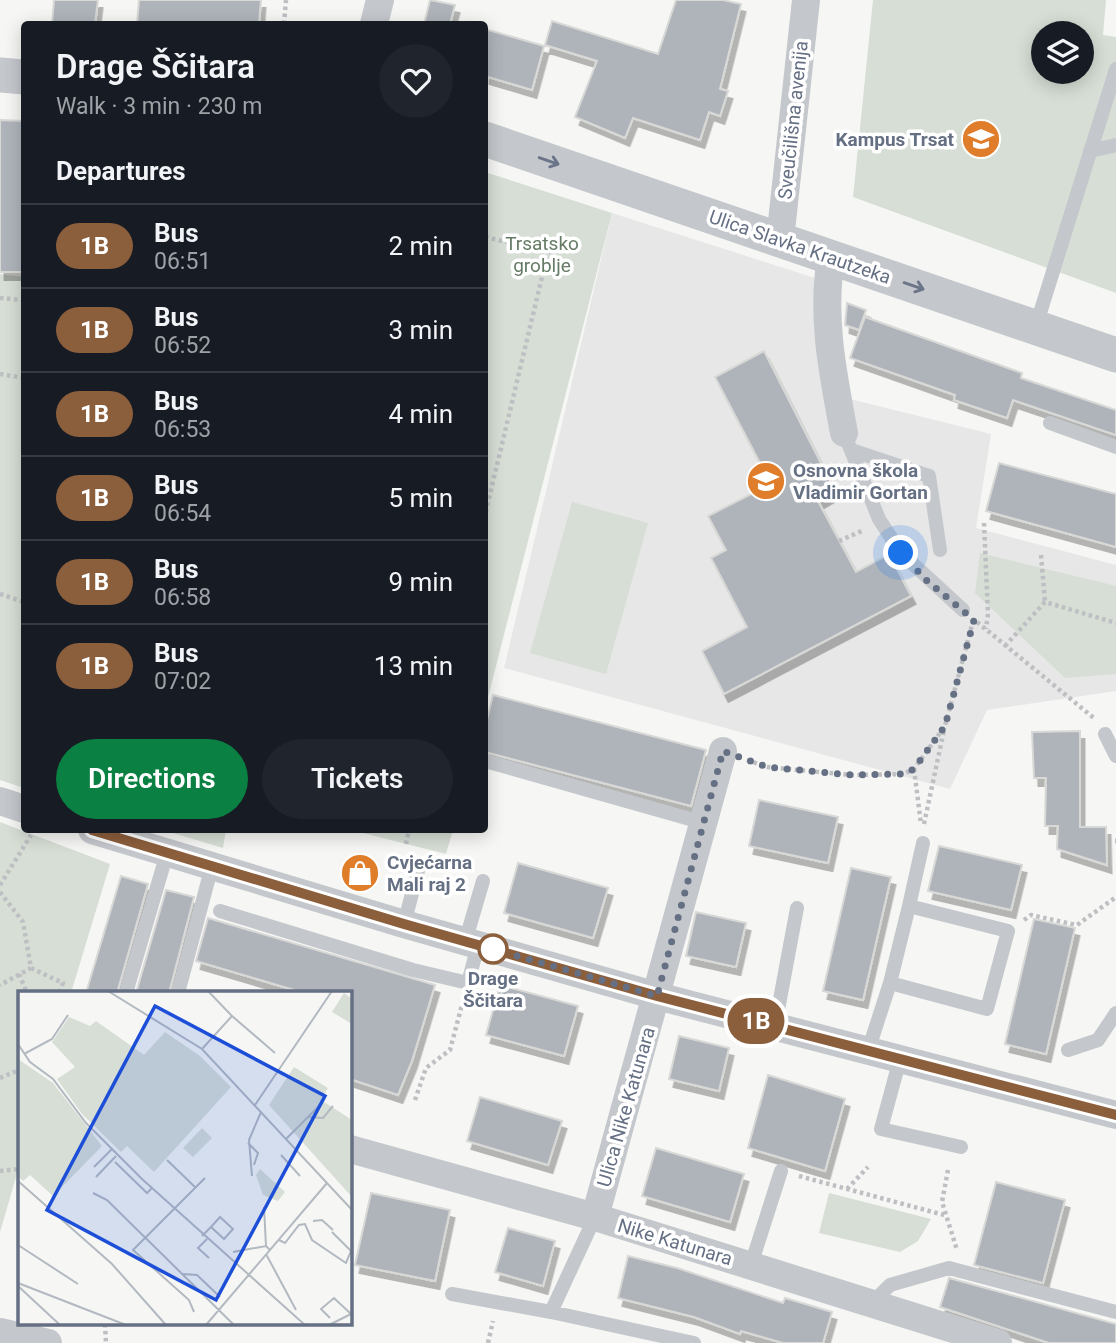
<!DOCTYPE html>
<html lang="en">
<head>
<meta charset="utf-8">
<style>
	:root { --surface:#171b24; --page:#20242c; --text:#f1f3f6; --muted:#9ea1a6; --line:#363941; --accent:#0b8043 }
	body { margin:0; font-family:Roboto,sans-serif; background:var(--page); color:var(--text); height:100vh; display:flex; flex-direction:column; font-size:26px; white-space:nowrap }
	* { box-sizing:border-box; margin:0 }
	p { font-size:23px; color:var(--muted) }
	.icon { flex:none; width:38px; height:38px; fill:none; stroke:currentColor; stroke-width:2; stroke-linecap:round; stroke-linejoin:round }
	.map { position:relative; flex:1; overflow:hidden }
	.panel { position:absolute; left:21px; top:21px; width:467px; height:812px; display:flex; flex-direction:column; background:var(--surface); border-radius:7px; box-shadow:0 4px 18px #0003 }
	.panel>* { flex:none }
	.badge { padding:0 14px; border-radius:23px; font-size:24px; line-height:46px }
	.controls { position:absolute; left:1031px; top:21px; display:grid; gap:14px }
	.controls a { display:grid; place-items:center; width:63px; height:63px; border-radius:50%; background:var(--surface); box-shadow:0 4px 18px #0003; font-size:35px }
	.you { position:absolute; width:35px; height:35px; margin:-18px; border:5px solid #fff; border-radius:50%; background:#1a73e8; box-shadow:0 0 0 10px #1a73e833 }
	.map>.badge { position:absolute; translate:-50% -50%; box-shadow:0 0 0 4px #fff }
	h2 { padding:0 35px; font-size:26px; line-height:63px }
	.round { display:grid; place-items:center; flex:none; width:74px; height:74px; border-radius:37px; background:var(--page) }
	.overview { display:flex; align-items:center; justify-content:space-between; height:119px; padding:0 35px }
	h1 { font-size:33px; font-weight:600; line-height:52px }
	.primary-button { display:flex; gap:14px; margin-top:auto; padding:14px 35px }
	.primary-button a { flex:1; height:80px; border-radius:42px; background:var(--accent); color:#fff; font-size:28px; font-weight:600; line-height:80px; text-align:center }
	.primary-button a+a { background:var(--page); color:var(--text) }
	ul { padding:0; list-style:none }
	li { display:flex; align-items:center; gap:21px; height:84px; padding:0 35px; border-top:2px solid var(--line) }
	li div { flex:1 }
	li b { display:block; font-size:26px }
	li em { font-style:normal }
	li .badge { min-width:77px; font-weight:700; text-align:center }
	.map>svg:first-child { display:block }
</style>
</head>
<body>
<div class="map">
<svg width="1116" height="1343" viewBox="0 0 1116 1343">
	<defs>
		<filter id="shadow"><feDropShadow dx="4.5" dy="8" stdDeviation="0" flood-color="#0004"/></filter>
	</defs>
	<rect width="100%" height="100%" fill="#f6f7f4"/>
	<path fill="#e7e7e7" d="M612,213l203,65 23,118 153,38 -15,94 140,37v126l-129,19 -37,79 -446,-121z"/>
	<path fill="#d6ded5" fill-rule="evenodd" d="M873,0h233l-3,35 13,2v256l-263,-96zM1043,33h39v39h-39z
		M485,172l127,41 -127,496z
		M0,274l24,3v511l-24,-8z
		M572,502l76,21 -42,151 -76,-21z
		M980,553l136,33v88l-51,4 -90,-85z
		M0,822l110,42 -39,129h-52v174l-19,65z
		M163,830h63l-3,18z
		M351,830h102l-7,24z
		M829,1193l102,26 -13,22 -18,11 -81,-19z"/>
	<path fill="#afb4bb" stroke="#d8d8d6" stroke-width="2" filter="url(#shadow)" d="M54,0h44l-3,24h-43z
		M139,0h122l-2,24h-122z
		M430,0l25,5 -5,19h-26z
		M676,0h47l18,4 -21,85 8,2 -8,25 -11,-4 -9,28 -67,-22 -8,20 -50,-21 22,-56 -52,-16 7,-24 106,33z
		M485,29l59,17 -12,44 -47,-14z
		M0,120l24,1v151h-24z
		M847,303l19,7 -7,20 -14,-5z
		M865,317l157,56 -1,5 95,32v25l-103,-35 -6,18 -53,-18 1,-5 -105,-37z
		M764,351l71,140 -17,10 38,71 33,-18 22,42 -187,98 -22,-43 45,-24 -36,-69 15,-8 -18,-34 63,-32 -56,-107z
		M999,463l117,31v53l-130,-36z
		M493,695l213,55 -15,56 -206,-54v-24z
		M1080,731v96h26l1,38 -50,-16 1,-23h-13l1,-48h-12l-2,-46z
		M759,800l79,17 -10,46 -79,-17z
		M939,846l83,19 -11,45 -83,-19z
		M518,863l90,25 -15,50 -89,-25z
		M851,868l40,9 -28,123 -40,-9z
		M121,876l27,8 -31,109h-31z
		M166,890l28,7 -25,96h-33z
		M696,912l50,11 -10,44 -50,-11z
		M208,918l227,67 -23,76 -14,34 -48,-16v-86h-46l-108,-32z
		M1034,919l41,9 -29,126 -41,-10z
		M500,985l78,21 -14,50 -78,-21z
		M679,1036l50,12 -10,43 -50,-12z
		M768,1075l77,24 -20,72 -77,-23z
		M480,1097l82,24 -14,44 -81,-24z
		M656,1148l88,26 -14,48 -88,-26z
		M996,1182l69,18 -22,83 -69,-18z
		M371,1193l79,17 -15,71 -80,-16z
		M508,1228l47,13 -12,45 -48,-14z
		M628,1256l49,12 106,35 2,-5 47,14 -9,31h-40l-42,-12 -1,3 -46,-17 -76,-19z
		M949,1278l167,46v19h-67l-109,-36z"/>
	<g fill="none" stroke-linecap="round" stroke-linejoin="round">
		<path stroke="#bebfc2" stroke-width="4.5" stroke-dasharray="3.5 3.5" stroke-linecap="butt" d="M284,24l2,-24
			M485,237l63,15 -63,263
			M0,298l24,2
			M0,374l24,4
			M984,523l4,91 -2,15
			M839,541l25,-11
			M1041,555l4,47
			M0,594l24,8
			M977,622l118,97
			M1005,646l40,-44 71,21
			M747,760l20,7 84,8 52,-1 11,-5 31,-43 27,-101
			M914,769l7,55
			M924,824l20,-94
			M1115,841h1
			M406,844l3,-14
			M0,885l31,-50
			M0,892l23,30 8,46 -31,17
			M1024,920l7,-5 46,10 39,-28
			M31,968l32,15 -4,10
			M19,974l8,19
			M0,1078l19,-8
			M415,1100l11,-32 24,-18 13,-49
			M948,1170l-6,32 15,48
			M0,1171l19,-2
			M799,1176l145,39
			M847,1189l21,-22
			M105,1324l1,19
			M488,1343l5,-22"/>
		<path stroke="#c4c7cb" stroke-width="14" d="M1090,151l26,-6
			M1036,326l80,-257
			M1050,423l66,24
			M844,433l35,86 22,34 62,57
			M851,450l78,26 11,74
			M1105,734l11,22
			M485,761l219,62
			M909,906l14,-63
			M220,911l193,59 55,13 10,-38
			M404,924l15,-57
			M465,942l18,-61
			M126,993l41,-140
			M178,993l34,-127
			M775,1026l22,-118
			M1068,1050l30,-10 18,-27
			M868,1051l22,-68 97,26 21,-78 -99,-25 -19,77
			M900,1059l-19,70 80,18
			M595,1217l-44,95 143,31
			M751,1265l30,-94
			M452,1294l99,18
			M872,1303l18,-18 59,-17 167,44"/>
		<path stroke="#c4c7cb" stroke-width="28" d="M374,24l6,-24
			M780,240l26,-240
			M831,257c-10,61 2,117 13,176
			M0,801l24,8
			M92,830l312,94 253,72 459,119
			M350,1149l245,68 403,126
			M595,1217l128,-466
			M0,1332l48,11"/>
		<path stroke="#c4c7cb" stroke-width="35" d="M0,75l24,2
			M485,139l631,216"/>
	</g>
	<defs><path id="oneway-shaft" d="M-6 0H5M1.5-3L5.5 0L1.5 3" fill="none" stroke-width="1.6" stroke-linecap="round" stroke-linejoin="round" transform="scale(1.75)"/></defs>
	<g stroke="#6b7488">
		<use href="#oneway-shaft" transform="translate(549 161) rotate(19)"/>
		<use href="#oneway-shaft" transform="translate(914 286) rotate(19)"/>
	</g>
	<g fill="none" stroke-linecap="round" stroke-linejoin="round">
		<g stroke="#fff" stroke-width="16">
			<path id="line" d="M92,830l312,94 253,72 459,119"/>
		</g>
		<use href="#line" stroke="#8b5e3c" stroke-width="10"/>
		<path stroke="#667084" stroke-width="7" stroke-dasharray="0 12.6" d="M493,949l164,47 66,-245 44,16 42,4 43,4 51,-1 11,-5 31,-43 29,-106 -49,-41 -24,-26"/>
	</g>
	<defs>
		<g id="university-disc" transform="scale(2.0125)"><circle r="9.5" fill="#e07d2a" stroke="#fff"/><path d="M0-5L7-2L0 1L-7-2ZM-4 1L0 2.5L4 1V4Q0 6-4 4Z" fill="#fff"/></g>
		<g id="school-disc" transform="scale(2.0125)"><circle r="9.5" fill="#e07d2a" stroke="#fff"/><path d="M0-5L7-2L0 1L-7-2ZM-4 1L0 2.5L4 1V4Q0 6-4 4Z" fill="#fff"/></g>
		<g id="shop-disc" transform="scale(2.0125)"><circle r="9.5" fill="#e07d2a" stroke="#fff"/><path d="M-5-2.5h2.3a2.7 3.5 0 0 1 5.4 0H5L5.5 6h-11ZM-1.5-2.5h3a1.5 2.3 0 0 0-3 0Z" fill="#fff"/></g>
	</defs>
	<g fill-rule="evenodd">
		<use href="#university-disc" x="981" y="139"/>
		<use href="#school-disc" x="766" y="481"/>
		<use href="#shop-disc" x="360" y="873"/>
	</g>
	<circle fill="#fff" stroke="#8b5e3c" stroke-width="3.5" cx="493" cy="949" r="14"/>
	<g text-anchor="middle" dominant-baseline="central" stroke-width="7" stroke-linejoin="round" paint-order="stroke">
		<g font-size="19" fill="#667084" stroke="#fff">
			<text transform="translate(793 120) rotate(-84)">Sveučilišna avenija</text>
			<text transform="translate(800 247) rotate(19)">Ulica Slavka Krautzeka</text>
			<text transform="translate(626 1107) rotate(-74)">Ulica Nike Katunara</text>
			<text transform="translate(675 1242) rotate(17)">Nike Katunara</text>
		</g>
		<g font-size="19" font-weight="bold" fill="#667084" stroke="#fff" text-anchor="start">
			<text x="954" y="139" text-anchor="end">Kampus Trsat</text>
			<text x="793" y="470">Osnovna škola<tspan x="793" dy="22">Vladimir Gortan</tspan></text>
			<text x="387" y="862">Cvjećarna<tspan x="387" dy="22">Mali raj 2</tspan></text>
		</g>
		<g font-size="19" fill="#657b65" stroke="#fff">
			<text x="542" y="243">Trsatsko<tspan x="542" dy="22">groblje</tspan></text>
		</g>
		<g font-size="19" font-weight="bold" fill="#667084" stroke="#fff">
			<text x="493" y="978">Drage<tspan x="493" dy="22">Ščitara</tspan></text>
		</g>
	</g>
	<g transform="translate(18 991)">
		<rect width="334" height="334" fill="#f6f7f4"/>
		<path d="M326,2l8,6v25l-20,-12zM51,26l21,9 6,-5 48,34 21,-23 35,24 31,31 -77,85 -27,-26 -6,6 -39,-38 -25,-35 18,-12 -23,-25zM0,68l35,24 49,63 -49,50 -23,-21 -7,6 -5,-5zM276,76l34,21 -7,12 31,20v77l-83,-92zM184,137l10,10 -19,19 -10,-9zM242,178l25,23 -7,9 -15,-6 -7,-20z" fill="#d6ded5"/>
		<path fill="none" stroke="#b3b9c0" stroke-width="2" d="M90,0l94,58 151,162M214,25l43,37M0,53l12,18 23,17 33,44 56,56 163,146M184,58l30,-33 -24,-25M6,63l28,-15 16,-24M237,114l77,-114M291,126l14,1 10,-12M268,148l36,-36M230,152l10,10 -4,12M263,164l19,21M149,169l29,28M97,171l32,31 5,-5M76,176l18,-18M234,185l-3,-36 12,-28M78,186l20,-21M0,190l94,83 54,61M75,202l14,7 127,125M246,216l2,39M295,230l9,-1 11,10M184,245l9,-9 13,12 9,-10 -13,-12 -9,10M189,248l-9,9 11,10M261,249l6,3 14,-18 6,-1 7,16 34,23 5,-12 -19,-19M0,254l60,39M215,261l33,-6 4,4M248,263l30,56M165,283l14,1 23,22M0,292l108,42M0,295l42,39M176,321l-5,-12 -56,-50 72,-72M312,327l-9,-9 13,-11 17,16M188,334l121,-142M311,334l24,-12"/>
		<path fill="#1d4ed8" fill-opacity="0.15" stroke="#1d4ed8" stroke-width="3.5" d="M137,15l170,90 -109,204 -169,-90z"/>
		<rect width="334" height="334" fill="none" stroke="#667084" stroke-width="3.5"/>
	</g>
</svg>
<div class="controls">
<a><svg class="icon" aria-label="layers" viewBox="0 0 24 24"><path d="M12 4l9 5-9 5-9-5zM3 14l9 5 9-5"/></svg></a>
</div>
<div class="you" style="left:901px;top:553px"></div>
<b class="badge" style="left:756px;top:1021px;background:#8b5e3c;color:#fff">1B</b>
<section class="panel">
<div class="overview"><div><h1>Drage Ščitara</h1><p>Walk · 3 min · 230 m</p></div><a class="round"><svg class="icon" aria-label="heart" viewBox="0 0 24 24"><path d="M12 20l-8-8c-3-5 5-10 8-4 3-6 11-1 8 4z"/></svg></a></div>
<h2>Departures</h2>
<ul>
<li><span class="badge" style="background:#8b5e3c;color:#fff">1B</span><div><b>Bus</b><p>06:51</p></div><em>2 min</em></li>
<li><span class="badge" style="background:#8b5e3c;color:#fff">1B</span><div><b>Bus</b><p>06:52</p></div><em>3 min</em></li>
<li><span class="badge" style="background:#8b5e3c;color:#fff">1B</span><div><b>Bus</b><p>06:53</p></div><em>4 min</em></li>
<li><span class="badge" style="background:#8b5e3c;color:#fff">1B</span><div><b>Bus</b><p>06:54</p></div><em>5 min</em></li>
<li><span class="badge" style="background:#8b5e3c;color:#fff">1B</span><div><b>Bus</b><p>06:58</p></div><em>9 min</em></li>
<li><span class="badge" style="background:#8b5e3c;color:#fff">1B</span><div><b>Bus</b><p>07:02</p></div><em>13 min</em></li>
</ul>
<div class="primary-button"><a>Directions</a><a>Tickets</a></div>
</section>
</div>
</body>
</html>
